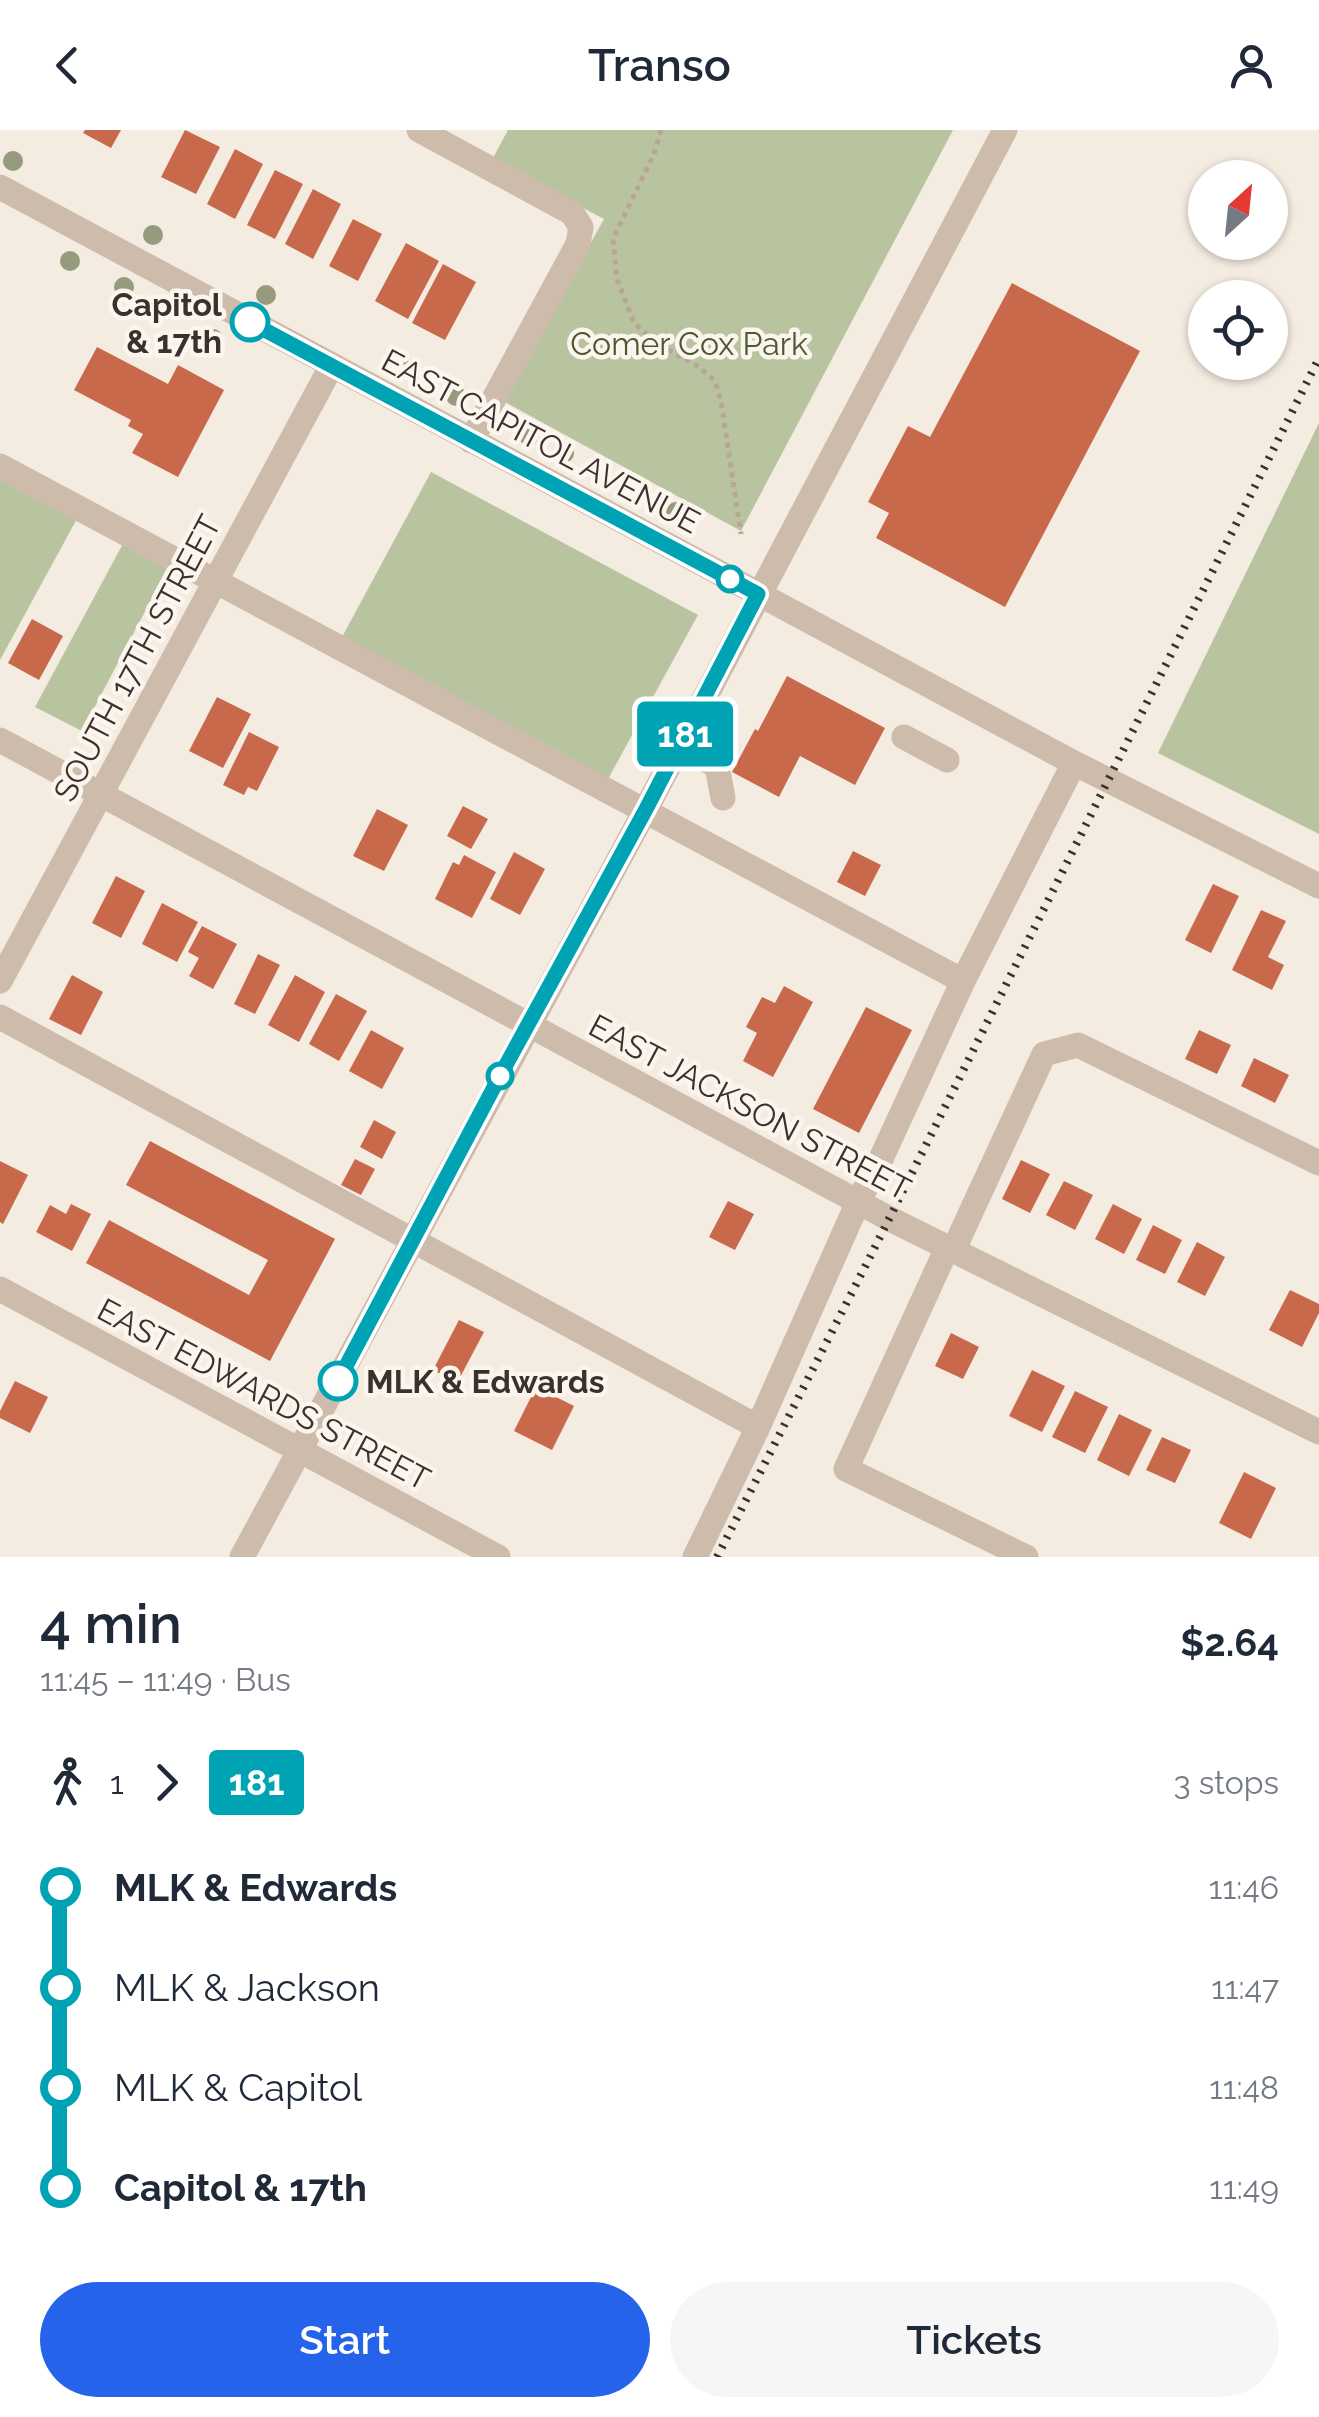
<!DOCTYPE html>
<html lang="en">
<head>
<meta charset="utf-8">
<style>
	:root { --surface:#fff; --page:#f6f6f7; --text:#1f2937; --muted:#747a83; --accent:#2563eb }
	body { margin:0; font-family:Raleway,sans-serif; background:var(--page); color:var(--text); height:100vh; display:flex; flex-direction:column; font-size:38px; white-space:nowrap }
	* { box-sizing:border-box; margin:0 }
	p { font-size:32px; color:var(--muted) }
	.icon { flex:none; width:55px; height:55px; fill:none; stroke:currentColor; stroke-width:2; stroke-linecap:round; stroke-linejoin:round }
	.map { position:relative; height:1427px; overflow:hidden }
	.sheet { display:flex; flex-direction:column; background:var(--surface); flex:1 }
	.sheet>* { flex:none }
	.badge { padding:0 20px; border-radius:8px; font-size:35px; line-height:65px }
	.needle { width:65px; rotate:27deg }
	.controls { position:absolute; left:1188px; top:30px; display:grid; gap:20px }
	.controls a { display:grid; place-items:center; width:100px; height:100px; border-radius:50%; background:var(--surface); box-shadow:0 2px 8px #0004; font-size:50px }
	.map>.badge { position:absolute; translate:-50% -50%; box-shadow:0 0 0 5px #fff }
	.legs { display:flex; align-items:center; gap:15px; height:110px; padding:0 40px; font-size:32px }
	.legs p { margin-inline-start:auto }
	.headline { display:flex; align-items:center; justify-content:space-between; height:170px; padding:0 40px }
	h1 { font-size:55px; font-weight:600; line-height:75px }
	.primary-button { display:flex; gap:20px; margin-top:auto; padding:20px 40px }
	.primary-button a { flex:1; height:115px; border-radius:60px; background:var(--accent); color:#fff; font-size:40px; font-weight:600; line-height:115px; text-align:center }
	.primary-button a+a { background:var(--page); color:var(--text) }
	ul { padding:0 40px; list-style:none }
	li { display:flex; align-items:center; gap:35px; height:100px; font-size:38px }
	li i { display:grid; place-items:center; width:15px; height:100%; margin:0 12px; background:currentColor }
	li i::after { content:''; width:25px; height:25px; margin:-12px; border:8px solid; border-radius:50%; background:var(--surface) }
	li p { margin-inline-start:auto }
	li:first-child i { background:linear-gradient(#0000 50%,currentColor 0) }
	li:last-child i { background:linear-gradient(currentColor 50%,#0000 0) }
	header { display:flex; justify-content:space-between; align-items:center; height:130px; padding:0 40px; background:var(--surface); font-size:45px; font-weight:600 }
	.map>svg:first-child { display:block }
</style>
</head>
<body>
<header><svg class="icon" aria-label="back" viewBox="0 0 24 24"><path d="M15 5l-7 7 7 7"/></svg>Transo<svg class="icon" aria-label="person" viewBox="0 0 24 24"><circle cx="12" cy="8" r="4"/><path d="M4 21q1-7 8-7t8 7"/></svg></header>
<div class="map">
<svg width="1319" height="1427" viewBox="0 0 1319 1427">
	<rect width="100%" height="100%" fill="#f4ebe1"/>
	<path fill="#b8c4a0" d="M508,0h445l-212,401 -238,-130 101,-182 -112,-59z
		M1319,293v411l-161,-81z
		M431,342l267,143 -90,164 -267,-140z
		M0,345l79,40 -79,145z
		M125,410l45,24 -88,167 -47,-24z"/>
	<path fill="#c8694b" d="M85,0h36l-10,18 -28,-15z
		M185,0l35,17 -24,47 -35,-17z
		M235,19l28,15 -28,55 -28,-15z
		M275,40l28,14 -28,55 -28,-14z
		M313,59l28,15 -28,55 -28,-15z
		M353,89l29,15 -24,47 -29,-15z
		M406,113l33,18 -31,58 -33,-18z
		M443,134l33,18 -31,58 -33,-17z
		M1012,153l128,68 -135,256 -129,-69 13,-25 -21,-11 40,-76 22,11z
		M97,217l71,37 10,-19 46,25 -46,87 -46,-24 11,-19 -15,-8 3,-6 -57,-30z
		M32,489l31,17 -24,44 -31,-17z
		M787,546l98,52 -30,57 -55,-29 -21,41 -47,-25 23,-43 3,2z
		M217,567l34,17 -28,54 -34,-17z
		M249,602l30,15 -22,44 -9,-4 -4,8 -21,-10z
		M463,676l25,13 -17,30 -24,-13z
		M377,679l31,16 -24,46 -31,-15z
		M853,721l28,14 -16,31 -28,-14z
		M514,722l31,17 -25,46 -30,-16z
		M464,725l32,17 -24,46 -37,-19 18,-37 6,3z
		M116,746l29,15 -24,47 -29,-15z
		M1213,754l26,12 -28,57 -26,-13z
		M162,773l36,19 -21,40 -35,-18z
		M1261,780l25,11 -18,36 16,8 -12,25 -40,-20z
		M202,796l35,18 -24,45 -24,-13 10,-18 -11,-6z
		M258,824l22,11 -25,49 -21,-10z
		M72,845l31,17 -22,43 -32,-16z
		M295,845l30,17 -26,50 -31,-17z
		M784,856l29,16 -40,75 -30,-16 14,-28 -11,-6 16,-30 13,6z
		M336,864l31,17 -28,50 -30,-17z
		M866,877l46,23 -53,103 -46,-24z
		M371,900l33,18 -22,41 -33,-18z
		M1199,900l32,15 -14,29 -32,-15z
		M1254,928l35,17 -14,28 -34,-17z
		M374,990l22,12 -14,27 -22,-12z
		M150,1011l185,98 -65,122 -184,-98 23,-43 140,75 19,-35 -142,-75z
		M355,1029l20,10 -14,26 -20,-10z
		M1021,1030l29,14 -20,39 -28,-14z
		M0,1031l28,14 -25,49 -3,-2z
		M1064,1051l29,14 -18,35 -29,-15z
		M728,1071l26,13 -19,36 -26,-13z
		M71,1074l20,10 -19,37 -36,-19 14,-27 16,9z
		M1113,1074l29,15 -18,35 -29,-15z
		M1153,1095l29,15 -17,34 -29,-14z
		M1197,1112l28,15 -20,39 -28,-14z
		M1290,1160l29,14v9l-17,34 -33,-17z
		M459,1190l25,12 -27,51 -24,-13z
		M951,1203l28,14 -16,32 -28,-13z
		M1032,1240l33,16 -23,46 -33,-16z
		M15,1251l33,16 -18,36 -30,-15v-7z
		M536,1257l38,19 -22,44 -38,-19z
		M1075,1261l33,16 -23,46 -33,-16z
		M1119,1284l33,16 -23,46 -32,-16z
		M1162,1307l29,13 -16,33 -29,-13z
		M1244,1342l32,16 -25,51 -32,-16z"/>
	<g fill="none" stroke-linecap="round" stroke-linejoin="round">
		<path stroke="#b9a596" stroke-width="5" stroke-dasharray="5 5" stroke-linecap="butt" d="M661,0l-7,24 -41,85 4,40 17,44 24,21 40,22 17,15 6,20 20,133"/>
		<path stroke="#cdbbac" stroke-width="25" d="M419,0l153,83 9,14 -3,17 -107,197
			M0,57l1074,576 245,123
			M0,336l963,515
			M904,607l43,23
			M0,610l888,478 431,214
			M679,616l38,20 6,32
			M0,851l332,-616
			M0,887l758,410
			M947,1118l-101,221 180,88
			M953,1121l91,-197 34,-9 241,118
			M0,1159l498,268
			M242,1427l403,-746 360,-681
			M695,1427l63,-130 100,-225 21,-39 84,-182 111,-218"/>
		<path stroke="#3b302b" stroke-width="8" stroke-dasharray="2.5 8" stroke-linecap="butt" d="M717,1427l153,-300 449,-899"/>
	</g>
	<g fill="#969b7f">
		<circle cx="13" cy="31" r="10"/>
		<circle cx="153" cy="105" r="10"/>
		<circle cx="70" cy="131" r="10"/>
		<circle cx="124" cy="157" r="10"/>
		<circle cx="266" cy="165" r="10"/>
		<circle cx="213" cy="209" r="10"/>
		<circle cx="400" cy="236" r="10"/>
		<circle cx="456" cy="266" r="10"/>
		<circle cx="529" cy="306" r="10"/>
		<circle cx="564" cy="323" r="10"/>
		<circle cx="676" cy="382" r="10"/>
	</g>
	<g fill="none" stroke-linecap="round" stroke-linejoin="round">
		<g stroke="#fff" stroke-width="22">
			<path id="line-1" d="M250,192l508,272 -113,217 -144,263 -163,307"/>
		</g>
		<use href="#line-1" stroke="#00a3b4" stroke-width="15"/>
	</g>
	<g fill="#fff" stroke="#00a3b4" stroke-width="5">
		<circle cx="250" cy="192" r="18"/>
		<circle cx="730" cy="449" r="12"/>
		<circle cx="500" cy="946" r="12"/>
		<circle cx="338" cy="1251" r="18"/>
	</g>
	<g text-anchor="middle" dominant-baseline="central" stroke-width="9" stroke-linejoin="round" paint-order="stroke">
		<g font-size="32" font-weight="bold" fill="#3b302b" stroke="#fbf5ee" text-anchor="end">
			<text x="222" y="174">Capitol<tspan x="222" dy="37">&amp; 17th</tspan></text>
			<text x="366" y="1251" text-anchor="start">MLK &amp; Edwards</text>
		</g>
		<g font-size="32" fill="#4a5a2e" stroke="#fbf5ee">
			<text x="689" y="213">Comer Cox Park</text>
		</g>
		<g font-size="32" fill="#3b302b" stroke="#fbf5ee">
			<text transform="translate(541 311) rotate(28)">EAST CAPITOL AVENUE</text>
			<text transform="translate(137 528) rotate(-62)">SOUTH 17TH STREET</text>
			<text transform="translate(750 977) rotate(28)">EAST JACKSON STREET</text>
			<text transform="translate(264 1264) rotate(28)">EAST EDWARDS STREET</text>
		</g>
	</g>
</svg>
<div class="controls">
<a><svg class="needle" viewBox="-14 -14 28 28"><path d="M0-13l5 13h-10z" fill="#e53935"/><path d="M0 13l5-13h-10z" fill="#747a83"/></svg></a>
<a><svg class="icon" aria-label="locate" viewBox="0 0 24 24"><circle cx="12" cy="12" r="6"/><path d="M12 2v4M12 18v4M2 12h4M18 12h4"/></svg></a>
</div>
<b class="badge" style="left:685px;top:604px;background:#00a3b4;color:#fff">181</b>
</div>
<section class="sheet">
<div class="headline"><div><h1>4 min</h1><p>11:45 – 11:49 · Bus</p></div><b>$2.64</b></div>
<div class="legs"><svg class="icon" aria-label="walk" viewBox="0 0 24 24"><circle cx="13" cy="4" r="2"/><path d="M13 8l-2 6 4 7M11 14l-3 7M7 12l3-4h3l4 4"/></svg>1<svg class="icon" aria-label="forward" viewBox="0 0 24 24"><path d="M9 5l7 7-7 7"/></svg><b class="badge" style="background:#00a3b4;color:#fff">181</b><p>3 stops</p></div>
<ul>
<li><i style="color:#00a3b4"></i><b>MLK &amp; Edwards</b><p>11:46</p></li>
<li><i style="color:#00a3b4"></i><span>MLK &amp; Jackson</span><p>11:47</p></li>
<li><i style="color:#00a3b4"></i><span>MLK &amp; Capitol</span><p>11:48</p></li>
<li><i style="color:#00a3b4"></i><b>Capitol &amp; 17th</b><p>11:49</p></li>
</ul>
<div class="primary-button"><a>Start</a><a>Tickets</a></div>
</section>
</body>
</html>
